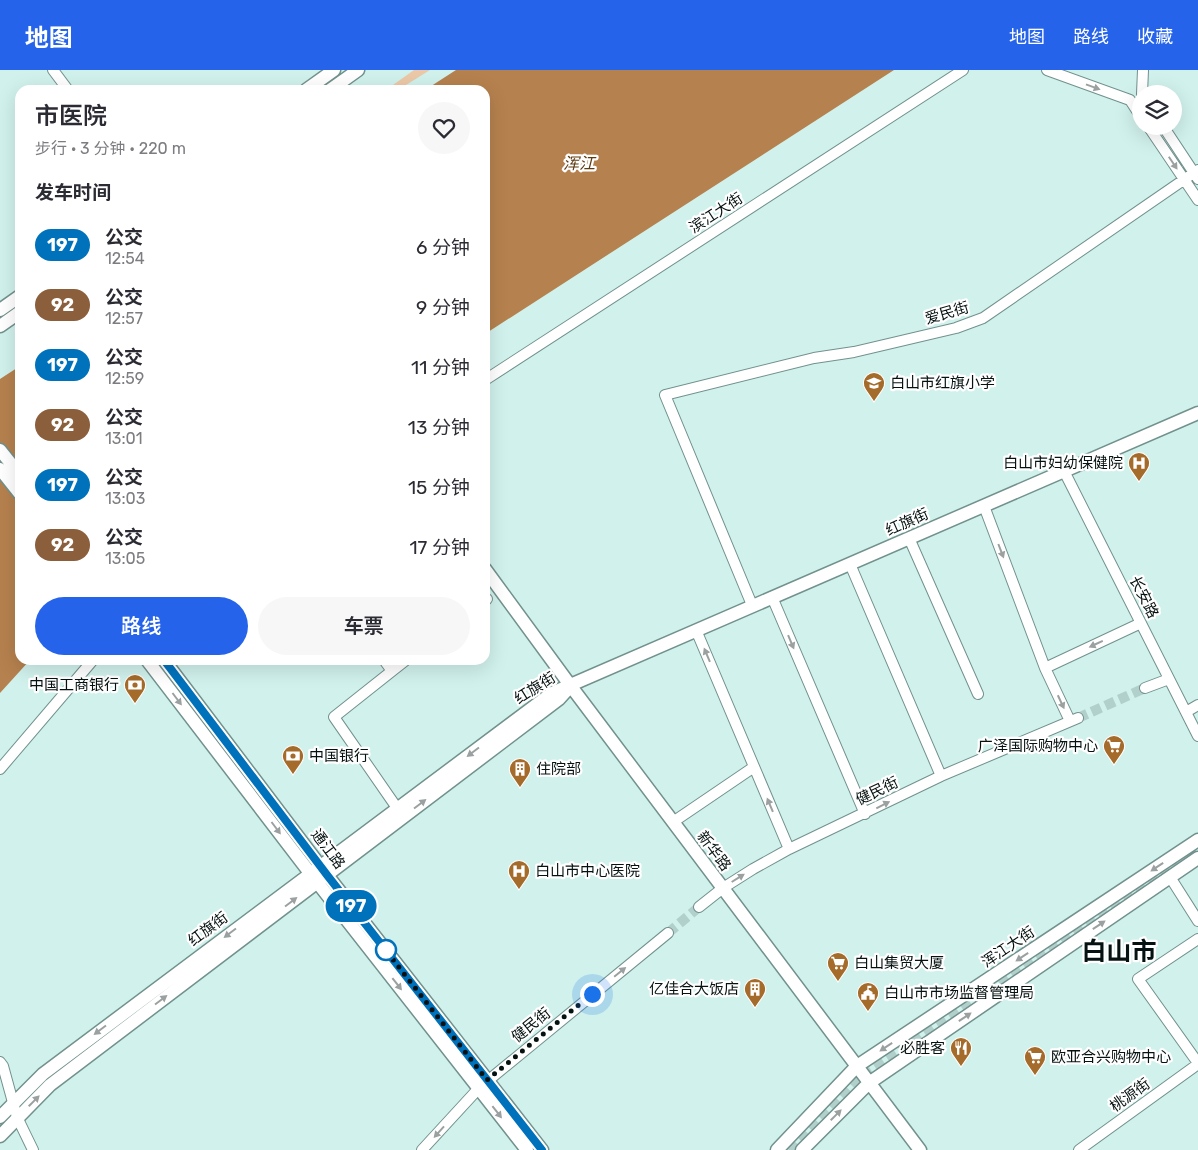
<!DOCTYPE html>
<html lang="zh">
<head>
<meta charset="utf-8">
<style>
	:root { --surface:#fff; --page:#f7f7f7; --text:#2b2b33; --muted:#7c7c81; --accent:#2563eb }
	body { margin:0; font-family:Rubik,"Noto Sans SC",sans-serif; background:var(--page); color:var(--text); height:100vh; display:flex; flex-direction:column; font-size:19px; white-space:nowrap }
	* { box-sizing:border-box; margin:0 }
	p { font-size:16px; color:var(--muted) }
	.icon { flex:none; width:28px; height:28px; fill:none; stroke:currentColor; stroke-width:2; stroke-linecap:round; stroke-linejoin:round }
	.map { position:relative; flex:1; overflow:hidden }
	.panel { position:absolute; left:15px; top:15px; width:475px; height:580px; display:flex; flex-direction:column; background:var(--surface); border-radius:15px; box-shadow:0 5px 20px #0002 }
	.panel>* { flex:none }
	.badge { padding:0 10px; border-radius:16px; font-size:18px; line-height:32px }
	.buttons { position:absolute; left:1132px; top:15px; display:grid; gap:10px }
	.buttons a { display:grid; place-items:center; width:50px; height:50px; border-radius:50%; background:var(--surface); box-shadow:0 5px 20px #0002; font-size:25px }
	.you { position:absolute; width:25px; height:25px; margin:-12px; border:4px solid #fff; border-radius:50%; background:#1a73e8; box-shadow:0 0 0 8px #1a73e833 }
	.map>.badge { position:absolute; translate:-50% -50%; box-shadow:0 0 0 2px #fff }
	h2 { padding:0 20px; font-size:19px; line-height:45px }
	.round { display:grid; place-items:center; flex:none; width:52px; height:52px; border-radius:26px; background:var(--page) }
	.headline { display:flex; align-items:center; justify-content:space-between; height:85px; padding:0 20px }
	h1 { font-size:24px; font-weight:600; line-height:38px }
	.action { display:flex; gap:10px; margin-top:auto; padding:10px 20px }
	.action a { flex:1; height:58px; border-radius:30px; background:var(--accent); color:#fff; font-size:20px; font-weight:600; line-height:58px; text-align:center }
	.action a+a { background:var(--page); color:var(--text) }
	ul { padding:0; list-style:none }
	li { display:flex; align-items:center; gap:15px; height:60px; padding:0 20px }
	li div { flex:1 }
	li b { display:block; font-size:19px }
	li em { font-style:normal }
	li .badge { min-width:55px; font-weight:700; text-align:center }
	header { display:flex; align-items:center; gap:30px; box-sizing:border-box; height:70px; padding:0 25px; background:var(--accent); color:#fff }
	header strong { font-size:24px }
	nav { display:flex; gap:28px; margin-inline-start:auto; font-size:18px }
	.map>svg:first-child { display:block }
</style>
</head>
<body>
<header>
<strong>地图</strong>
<nav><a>地图</a><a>路线</a><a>收藏</a></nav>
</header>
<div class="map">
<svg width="1198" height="1080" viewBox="0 0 1198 1080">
	<rect width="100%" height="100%" fill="#d0f1ec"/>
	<path fill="#ebc8a7" d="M414,0h16l-32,20h-12z"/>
	<path fill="#b5814e" d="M456,0h438l-409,264v-244h-60z
		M20,296v294h10l-30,33v-314z"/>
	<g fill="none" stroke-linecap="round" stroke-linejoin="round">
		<path stroke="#b2d0cb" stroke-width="10" stroke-dasharray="10 5" stroke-linecap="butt" d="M1078,648l67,-30
			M668,863l31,-26
			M789,1080l75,-77 312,-211"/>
		<g stroke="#72918d" stroke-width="12">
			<path id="minor" d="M53,0l15,20
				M1047,0l83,30 11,17
				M1142,24l1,-24
				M1148,56l50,74
				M1163,56l35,53
				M485,310l478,-310
				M1064,401l134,265
				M984,436l61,162 25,53
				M909,468l69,156
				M850,494l91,212
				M772,527l93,217
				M485,531l2,-2
				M752,535l-87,-210 149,-37 40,-6 102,-24 27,-10 215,-148
				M696,560l93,219
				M384,590l8,11 -58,46 63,91
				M1045,598l96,-45
				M392,601l14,-11
				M1145,618l24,-9
				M1186,642l12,-7
				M0,699l93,-109
				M673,752l81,-55
				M1170,807l28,44
				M699,837l24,-19 30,-19 36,-20 152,-73 137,-58
				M1198,869l-60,40 60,84
				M0,992l3,4 14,51 16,33
				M422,1080l57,-62 189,-155
				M1079,1080l119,-86"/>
		</g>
		<g stroke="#72918d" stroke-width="15">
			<path id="major" d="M306,20l28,-20
				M330,20l28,-20
				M0,240l20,-14
				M0,256l20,-14
				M0,380l20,25
				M0,399l20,25
				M485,499l85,116 350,465
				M147,590l163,213 217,277
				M164,590l163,215 215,275
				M0,1047l43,-43 509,-381 646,-280
				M0,1066l50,-51 509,-386 10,-11
				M777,1080l80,-84 341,-226
				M802,1080l67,-67 329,-225"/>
		</g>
		<use href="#minor" stroke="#fff" stroke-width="10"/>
		<use href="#major" stroke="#fff" stroke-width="12"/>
	</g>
	<defs><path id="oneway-solid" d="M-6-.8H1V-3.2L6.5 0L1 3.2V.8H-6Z" transform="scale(1.25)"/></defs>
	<g fill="#9ba0a0">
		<use href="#oneway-solid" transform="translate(1093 17) rotate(20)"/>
		<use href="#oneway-solid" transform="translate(1173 93) rotate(56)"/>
		<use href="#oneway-solid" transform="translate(1001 481) rotate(69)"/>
		<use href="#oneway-solid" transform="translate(791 572) rotate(67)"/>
		<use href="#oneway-solid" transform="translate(1096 574) rotate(155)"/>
		<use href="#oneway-solid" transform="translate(707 585) rotate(-113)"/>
		<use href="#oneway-solid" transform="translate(177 629) rotate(53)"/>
		<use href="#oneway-solid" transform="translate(1061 632) rotate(65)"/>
		<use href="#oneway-solid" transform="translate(473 682) rotate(143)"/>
		<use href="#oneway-solid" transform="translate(420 734) rotate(-37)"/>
		<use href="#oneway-solid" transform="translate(770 735) rotate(-113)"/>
		<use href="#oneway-solid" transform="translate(883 735) rotate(-27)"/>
		<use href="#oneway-solid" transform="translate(276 758) rotate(53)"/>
		<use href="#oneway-solid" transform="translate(1157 797) rotate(146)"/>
		<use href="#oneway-solid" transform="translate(738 808) rotate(-32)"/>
		<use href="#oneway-solid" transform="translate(291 832) rotate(-37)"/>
		<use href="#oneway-solid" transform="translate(1099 855) rotate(-34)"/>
		<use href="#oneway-solid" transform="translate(230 863) rotate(143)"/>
		<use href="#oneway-solid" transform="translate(1022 887) rotate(146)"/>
		<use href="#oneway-solid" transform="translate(620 902) rotate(-39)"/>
		<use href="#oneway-solid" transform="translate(397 914) rotate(52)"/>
		<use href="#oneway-solid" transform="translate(161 930) rotate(-37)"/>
		<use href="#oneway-solid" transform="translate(965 947) rotate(-34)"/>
		<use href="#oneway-solid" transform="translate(100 960) rotate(143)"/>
		<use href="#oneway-solid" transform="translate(886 977) rotate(146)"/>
		<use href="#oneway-solid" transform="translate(34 1031) rotate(-45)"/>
		<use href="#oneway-solid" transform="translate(497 1042) rotate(52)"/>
		<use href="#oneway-solid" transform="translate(836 1045) rotate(-45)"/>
		<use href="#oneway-solid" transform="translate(439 1062) rotate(132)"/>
	</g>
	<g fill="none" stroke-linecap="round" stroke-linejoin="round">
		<g stroke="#fff" stroke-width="11">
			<path id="line" d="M164,590l163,215 215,275"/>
		</g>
		<use href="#line" stroke="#0072bc" stroke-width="8"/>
		<path stroke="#061211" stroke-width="5" stroke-dasharray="0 9" d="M386,880l-2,-2 103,132 105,-86"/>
	</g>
	<defs>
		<g id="school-pin" transform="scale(1.125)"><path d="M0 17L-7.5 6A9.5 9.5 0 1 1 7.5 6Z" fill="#a56b2a" stroke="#fff"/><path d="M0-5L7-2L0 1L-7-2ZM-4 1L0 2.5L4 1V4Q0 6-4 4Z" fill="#fff"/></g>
		<g id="hospital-pin" transform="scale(1.125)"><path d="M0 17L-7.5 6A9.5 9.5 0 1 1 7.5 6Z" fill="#a56b2a" stroke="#fff"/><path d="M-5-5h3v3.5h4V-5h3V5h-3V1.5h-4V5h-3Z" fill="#fff"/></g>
		<g id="bank-pin" transform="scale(1.125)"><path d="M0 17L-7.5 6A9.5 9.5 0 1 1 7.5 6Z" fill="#a56b2a" stroke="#fff"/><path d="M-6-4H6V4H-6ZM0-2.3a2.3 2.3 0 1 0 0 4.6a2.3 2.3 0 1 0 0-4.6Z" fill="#fff"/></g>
		<g id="supermarket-pin" transform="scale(1.125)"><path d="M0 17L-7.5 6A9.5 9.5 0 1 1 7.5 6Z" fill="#a56b2a" stroke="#fff"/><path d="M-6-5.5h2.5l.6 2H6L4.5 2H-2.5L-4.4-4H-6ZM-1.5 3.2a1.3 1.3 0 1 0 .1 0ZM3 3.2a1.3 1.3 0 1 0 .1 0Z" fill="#fff"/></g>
		<g id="building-pin" transform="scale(1.125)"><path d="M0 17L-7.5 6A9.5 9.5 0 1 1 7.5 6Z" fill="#a56b2a" stroke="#fff"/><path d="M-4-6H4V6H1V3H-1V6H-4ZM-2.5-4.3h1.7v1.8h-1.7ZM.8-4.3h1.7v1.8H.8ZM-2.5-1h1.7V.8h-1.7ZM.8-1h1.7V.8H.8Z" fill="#fff"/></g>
		<g id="civic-pin" transform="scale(1.125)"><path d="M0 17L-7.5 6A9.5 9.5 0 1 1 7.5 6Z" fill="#a56b2a" stroke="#fff"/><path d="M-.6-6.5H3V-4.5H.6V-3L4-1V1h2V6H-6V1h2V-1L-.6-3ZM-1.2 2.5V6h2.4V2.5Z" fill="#fff"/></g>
		<g id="restaurant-pin" transform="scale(1.125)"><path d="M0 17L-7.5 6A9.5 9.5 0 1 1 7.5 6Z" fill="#a56b2a" stroke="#fff"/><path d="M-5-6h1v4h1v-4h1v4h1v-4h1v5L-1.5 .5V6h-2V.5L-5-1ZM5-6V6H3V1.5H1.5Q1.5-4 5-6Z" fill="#fff"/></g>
	</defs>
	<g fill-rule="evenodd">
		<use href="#school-pin" x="874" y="313"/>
		<use href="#hospital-pin" x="1139" y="393"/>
		<use href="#bank-pin" x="135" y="615"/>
		<use href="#supermarket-pin" x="1114" y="676"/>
		<use href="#bank-pin" x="293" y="686"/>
		<use href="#building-pin" x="520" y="699"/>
		<use href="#hospital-pin" x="519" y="801"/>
		<use href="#supermarket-pin" x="838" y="893"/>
		<use href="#building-pin" x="755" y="919"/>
		<use href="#civic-pin" x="868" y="923"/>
		<use href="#restaurant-pin" x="961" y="978"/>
		<use href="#supermarket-pin" x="1035" y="987"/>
	</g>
	<circle fill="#fff" stroke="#0072bc" stroke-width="2.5" cx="386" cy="880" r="10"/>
	<g text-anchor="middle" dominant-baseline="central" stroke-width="4.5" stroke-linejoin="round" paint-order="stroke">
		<g font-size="15" fill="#061211" stroke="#fff">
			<text transform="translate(716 143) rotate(-33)">滨江大街</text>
			<text transform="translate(947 243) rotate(-16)">爱民街</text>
			<text transform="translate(907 452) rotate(-24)">红旗街</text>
			<text transform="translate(1144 527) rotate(63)">长安路</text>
			<text transform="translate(535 618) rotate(-32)">红旗街</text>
			<text transform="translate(877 721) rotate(-26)">健民街</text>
			<text transform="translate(328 779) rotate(53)">通江路</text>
			<text transform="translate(714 781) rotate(53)">新华路</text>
			<text transform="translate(208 859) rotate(-37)">红旗街</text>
			<text transform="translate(1008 877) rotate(-34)">浑江大街</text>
			<text transform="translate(531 955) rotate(-39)">健民街</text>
			<text transform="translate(1130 1025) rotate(-36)">桃源街</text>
		</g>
		<g font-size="15" fill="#061211" stroke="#fff" text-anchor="start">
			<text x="890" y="313">白山市红旗小学</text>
			<text x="1123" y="393" text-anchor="end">白山市妇幼保健院</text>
			<text x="119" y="615" text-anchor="end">中国工商银行</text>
			<text x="1098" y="676" text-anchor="end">广泽国际购物中心</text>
			<text x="309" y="686">中国银行</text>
			<text x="536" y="699">住院部</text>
			<text x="535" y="801">白山市中心医院</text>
			<text x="854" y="893">白山集贸大厦</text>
			<text x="739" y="919" text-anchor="end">亿佳合大饭店</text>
			<text x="884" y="923">白山市市场监督管理局</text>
			<text x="945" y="978" text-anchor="end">必胜客</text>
			<text x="1051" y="987">欧亚合兴购物中心</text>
		</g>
		<g font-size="16" font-style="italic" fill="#5e3a11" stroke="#fff">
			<text x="579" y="93">浑江</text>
		</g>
		<g font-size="25" font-weight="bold" fill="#061211" stroke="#fff">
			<text x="1119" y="881">白山市</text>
		</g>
	</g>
</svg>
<div class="buttons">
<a><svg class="icon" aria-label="layers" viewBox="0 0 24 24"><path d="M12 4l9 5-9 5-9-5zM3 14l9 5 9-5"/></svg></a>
</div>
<div class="you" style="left:592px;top:924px"></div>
<b class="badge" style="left:351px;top:836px;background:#0072bc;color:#fff">197</b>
<section class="panel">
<div class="headline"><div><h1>市医院</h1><p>步行 · 3 分钟 · 220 m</p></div><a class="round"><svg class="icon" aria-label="heart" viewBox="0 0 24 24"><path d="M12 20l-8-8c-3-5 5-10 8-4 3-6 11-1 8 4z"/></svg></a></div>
<h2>发车时间</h2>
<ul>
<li><span class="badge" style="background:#0072bc;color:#fff">197</span><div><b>公交</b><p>12:54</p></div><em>6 分钟</em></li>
<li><span class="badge" style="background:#8b5e3c;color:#fff">92</span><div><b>公交</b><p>12:57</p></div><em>9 分钟</em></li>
<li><span class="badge" style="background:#0072bc;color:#fff">197</span><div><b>公交</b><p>12:59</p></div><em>11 分钟</em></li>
<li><span class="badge" style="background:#8b5e3c;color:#fff">92</span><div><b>公交</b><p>13:01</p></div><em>13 分钟</em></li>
<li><span class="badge" style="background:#0072bc;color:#fff">197</span><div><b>公交</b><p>13:03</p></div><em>15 分钟</em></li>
<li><span class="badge" style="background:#8b5e3c;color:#fff">92</span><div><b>公交</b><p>13:05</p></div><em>17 分钟</em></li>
</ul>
<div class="action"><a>路线</a><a>车票</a></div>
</section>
</div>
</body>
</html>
